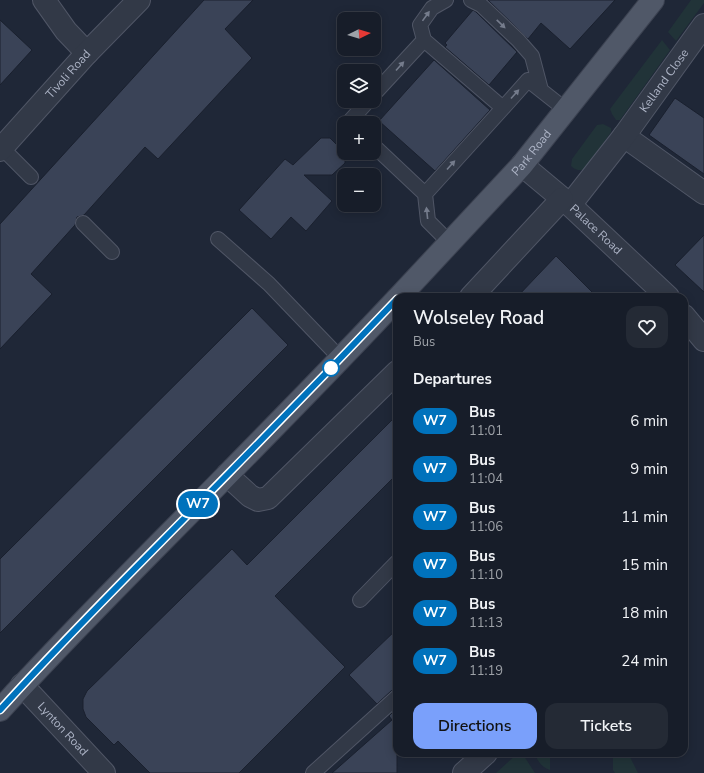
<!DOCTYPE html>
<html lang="en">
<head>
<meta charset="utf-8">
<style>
	:root { --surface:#171d29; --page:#242a35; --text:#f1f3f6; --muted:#9ea2a8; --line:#363b46; --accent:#7aa0fb }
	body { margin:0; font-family:"Nunito Sans",sans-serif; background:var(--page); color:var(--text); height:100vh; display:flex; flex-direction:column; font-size:15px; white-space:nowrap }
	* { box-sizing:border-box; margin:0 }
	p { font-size:13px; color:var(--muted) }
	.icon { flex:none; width:22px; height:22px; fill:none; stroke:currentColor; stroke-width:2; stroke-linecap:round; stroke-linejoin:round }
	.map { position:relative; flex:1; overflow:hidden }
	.drawer { position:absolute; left:393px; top:293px; width:295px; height:464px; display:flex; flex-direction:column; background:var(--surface); border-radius:12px; box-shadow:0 2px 10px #0003,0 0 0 1px var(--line) }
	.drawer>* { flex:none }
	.badge { padding:0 8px; border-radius:13px; font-size:14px; line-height:26px }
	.needle { width:26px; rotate:85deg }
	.buttons { position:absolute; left:337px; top:12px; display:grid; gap:8px }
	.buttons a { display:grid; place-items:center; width:44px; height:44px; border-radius:8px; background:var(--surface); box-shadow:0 2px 10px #0003,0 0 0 1px var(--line); font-size:20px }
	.map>.badge { position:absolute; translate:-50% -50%; box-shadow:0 0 0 2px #fff }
	h2 { padding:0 20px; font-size:15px; line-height:36px }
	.round { display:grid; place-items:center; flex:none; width:42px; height:42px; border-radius:12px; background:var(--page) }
	.head { display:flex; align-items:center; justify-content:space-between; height:68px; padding:0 20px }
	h1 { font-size:19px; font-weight:600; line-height:30px }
	.primary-button { display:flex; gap:8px; margin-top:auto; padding:8px 20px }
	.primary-button a { flex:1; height:46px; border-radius:12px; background:var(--accent); color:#111; font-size:16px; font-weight:600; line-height:46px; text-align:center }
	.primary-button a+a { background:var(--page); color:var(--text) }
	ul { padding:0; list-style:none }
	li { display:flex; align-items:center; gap:12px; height:48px; padding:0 20px }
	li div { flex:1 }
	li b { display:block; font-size:15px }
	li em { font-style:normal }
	li .badge { min-width:44px; font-weight:700; text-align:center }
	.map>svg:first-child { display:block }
</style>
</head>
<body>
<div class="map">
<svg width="704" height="773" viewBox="0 0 704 773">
	<rect width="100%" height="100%" fill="#1f2737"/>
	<path fill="#213338" d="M691,0h13v3l-28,38 -8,-9z
		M662,40l8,10 -50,70h-4l-4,-6 -2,-5z
		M603,124l8,4v4l-26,38c-6,1 -10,0 -14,-4l1,-7 25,-34z
		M518,753h4l13,20h-39z
		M534,753h16v17c-9,-3 -12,-9 -16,-17z
		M613,753h15l10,20h-23l-2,-3z"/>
	<path fill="#3a4357" stroke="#1a202e" d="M204,0h49l-28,29 27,29 -94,101 -13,-12 -61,68 -7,2 -2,8 -44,49 21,20 -52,55v-125z
		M488,0h127l-45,49 -29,-26 -13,16z
		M473,10l3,2 41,40 -28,33 -44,-38 2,-2 -2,-2z
		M0,20l32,30 -32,35z
		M434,60l56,50 -55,61 -56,-50z
		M675,98l29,20v56l-55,-39z
		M321,138h9l15,15v10l-13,12h-28l28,26 -26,30 -15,-14 -20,22 -32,-29 46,-51 8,6z
		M704,235v57l-29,-27z
		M556,256l41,41h-80z
		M252,308l36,37 -288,288v-74z
		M397,415v59l-122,122 70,71 -106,106h-89l-32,-32 -4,4 -28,-28 -3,-8v-10l4,-8 145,-142 15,16z
		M397,629v60l-6,2 -14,13 -28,-29z
		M397,708v65h-65l60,-53 -3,-4z"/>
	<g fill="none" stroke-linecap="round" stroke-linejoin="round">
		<g stroke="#505666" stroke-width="16">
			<path id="service" d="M471,0l10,5 37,35 14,16 9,34
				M424,40l-4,-15 12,-17 14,-8
				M374,94l50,-54 79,68 25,-28 38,30
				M350,123l-1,-1 19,-21
				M374,146l51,48 3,27 22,22
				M2,148l29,29
				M425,194l78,-86
				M83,223l29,29
				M218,239l51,45 71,74
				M360,600l37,-38
				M313,773l84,-76"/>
		</g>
		<g stroke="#505666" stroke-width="24">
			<g id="minor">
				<path d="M44,0l22,31 21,22"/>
				<path d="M624,136l80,57"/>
				<path id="s1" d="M0,150l87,-97 52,-53"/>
				<path id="s2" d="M522,165l48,40 98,92"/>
				<path id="s3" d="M570,205l54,-69 80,-111"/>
				<path d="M471,297l91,-98"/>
				<path d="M684,316l20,24"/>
				<path d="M227,475l23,21 8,4 10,-2 129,-126"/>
				<path id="s4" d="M22,685l82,88"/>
				<path d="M464,773l22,-20"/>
			</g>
		</g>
		<g stroke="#3c4251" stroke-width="24">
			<g id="primary">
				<path id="s5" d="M399,297l123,-132 131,-165"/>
				<path d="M0,710c73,-81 151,-157 227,-235 57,-58 114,-116 170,-176"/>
			</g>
		</g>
		<use href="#service" stroke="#323947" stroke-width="14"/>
		<use href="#minor" stroke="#323947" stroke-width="22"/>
		<use href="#primary" stroke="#505868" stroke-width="22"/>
	</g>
	<defs><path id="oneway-solid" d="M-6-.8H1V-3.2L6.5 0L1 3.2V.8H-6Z"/></defs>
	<g fill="#757c8c">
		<use href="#oneway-solid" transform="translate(426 16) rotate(-54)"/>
		<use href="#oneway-solid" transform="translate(501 24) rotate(44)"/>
		<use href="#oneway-solid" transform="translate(400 66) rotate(-48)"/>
		<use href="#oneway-solid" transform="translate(515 94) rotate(-48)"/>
		<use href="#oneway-solid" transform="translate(451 165) rotate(-48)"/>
		<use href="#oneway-solid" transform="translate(427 213) rotate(-96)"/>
	</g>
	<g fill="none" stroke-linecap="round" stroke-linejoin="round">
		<g stroke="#fff" stroke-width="9">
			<path id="line" d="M0,710c73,-81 151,-157 227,-235 57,-58 114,-117 170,-176"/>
		</g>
		<use href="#line" stroke="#0072bc" stroke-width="6"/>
	</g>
	<circle fill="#fff" stroke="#0072bc" stroke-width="2" cx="331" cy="368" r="8"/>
	<g text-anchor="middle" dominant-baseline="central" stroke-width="3.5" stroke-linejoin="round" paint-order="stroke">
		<g font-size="12" fill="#acb3c5" stroke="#181e2c">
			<text stroke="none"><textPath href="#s1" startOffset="102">Tivoli Road</textPath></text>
			<text stroke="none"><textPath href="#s3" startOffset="156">Kelland Close</textPath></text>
			<text stroke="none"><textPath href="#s5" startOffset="196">Park Road</textPath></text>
			<text stroke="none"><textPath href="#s2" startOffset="98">Palace Road</textPath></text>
			<text stroke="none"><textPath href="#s4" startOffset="60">Lynton Road</textPath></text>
		</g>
	</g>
</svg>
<div class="buttons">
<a><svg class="needle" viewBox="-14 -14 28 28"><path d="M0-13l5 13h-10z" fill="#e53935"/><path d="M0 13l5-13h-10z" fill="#9ea2a8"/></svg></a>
<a><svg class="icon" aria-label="layers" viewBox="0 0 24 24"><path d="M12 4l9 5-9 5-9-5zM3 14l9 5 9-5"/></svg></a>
<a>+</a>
<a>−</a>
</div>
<b class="badge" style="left:198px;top:504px;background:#0072bc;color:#fff">W7</b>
<section class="drawer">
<div class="head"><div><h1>Wolseley Road</h1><p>Bus</p></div><a class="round"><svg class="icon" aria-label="heart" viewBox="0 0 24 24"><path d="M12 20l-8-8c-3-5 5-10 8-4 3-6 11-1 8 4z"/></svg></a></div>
<h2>Departures</h2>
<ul>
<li><span class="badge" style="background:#0072bc;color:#fff">W7</span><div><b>Bus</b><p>11:01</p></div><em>6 min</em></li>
<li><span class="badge" style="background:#0072bc;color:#fff">W7</span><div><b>Bus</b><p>11:04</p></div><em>9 min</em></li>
<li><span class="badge" style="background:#0072bc;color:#fff">W7</span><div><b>Bus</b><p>11:06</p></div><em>11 min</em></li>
<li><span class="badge" style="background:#0072bc;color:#fff">W7</span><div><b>Bus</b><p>11:10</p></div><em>15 min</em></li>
<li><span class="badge" style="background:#0072bc;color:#fff">W7</span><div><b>Bus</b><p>11:13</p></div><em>18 min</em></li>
<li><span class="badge" style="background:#0072bc;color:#fff">W7</span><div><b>Bus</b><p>11:19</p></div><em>24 min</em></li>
</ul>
<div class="primary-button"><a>Directions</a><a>Tickets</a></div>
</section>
</div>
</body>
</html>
